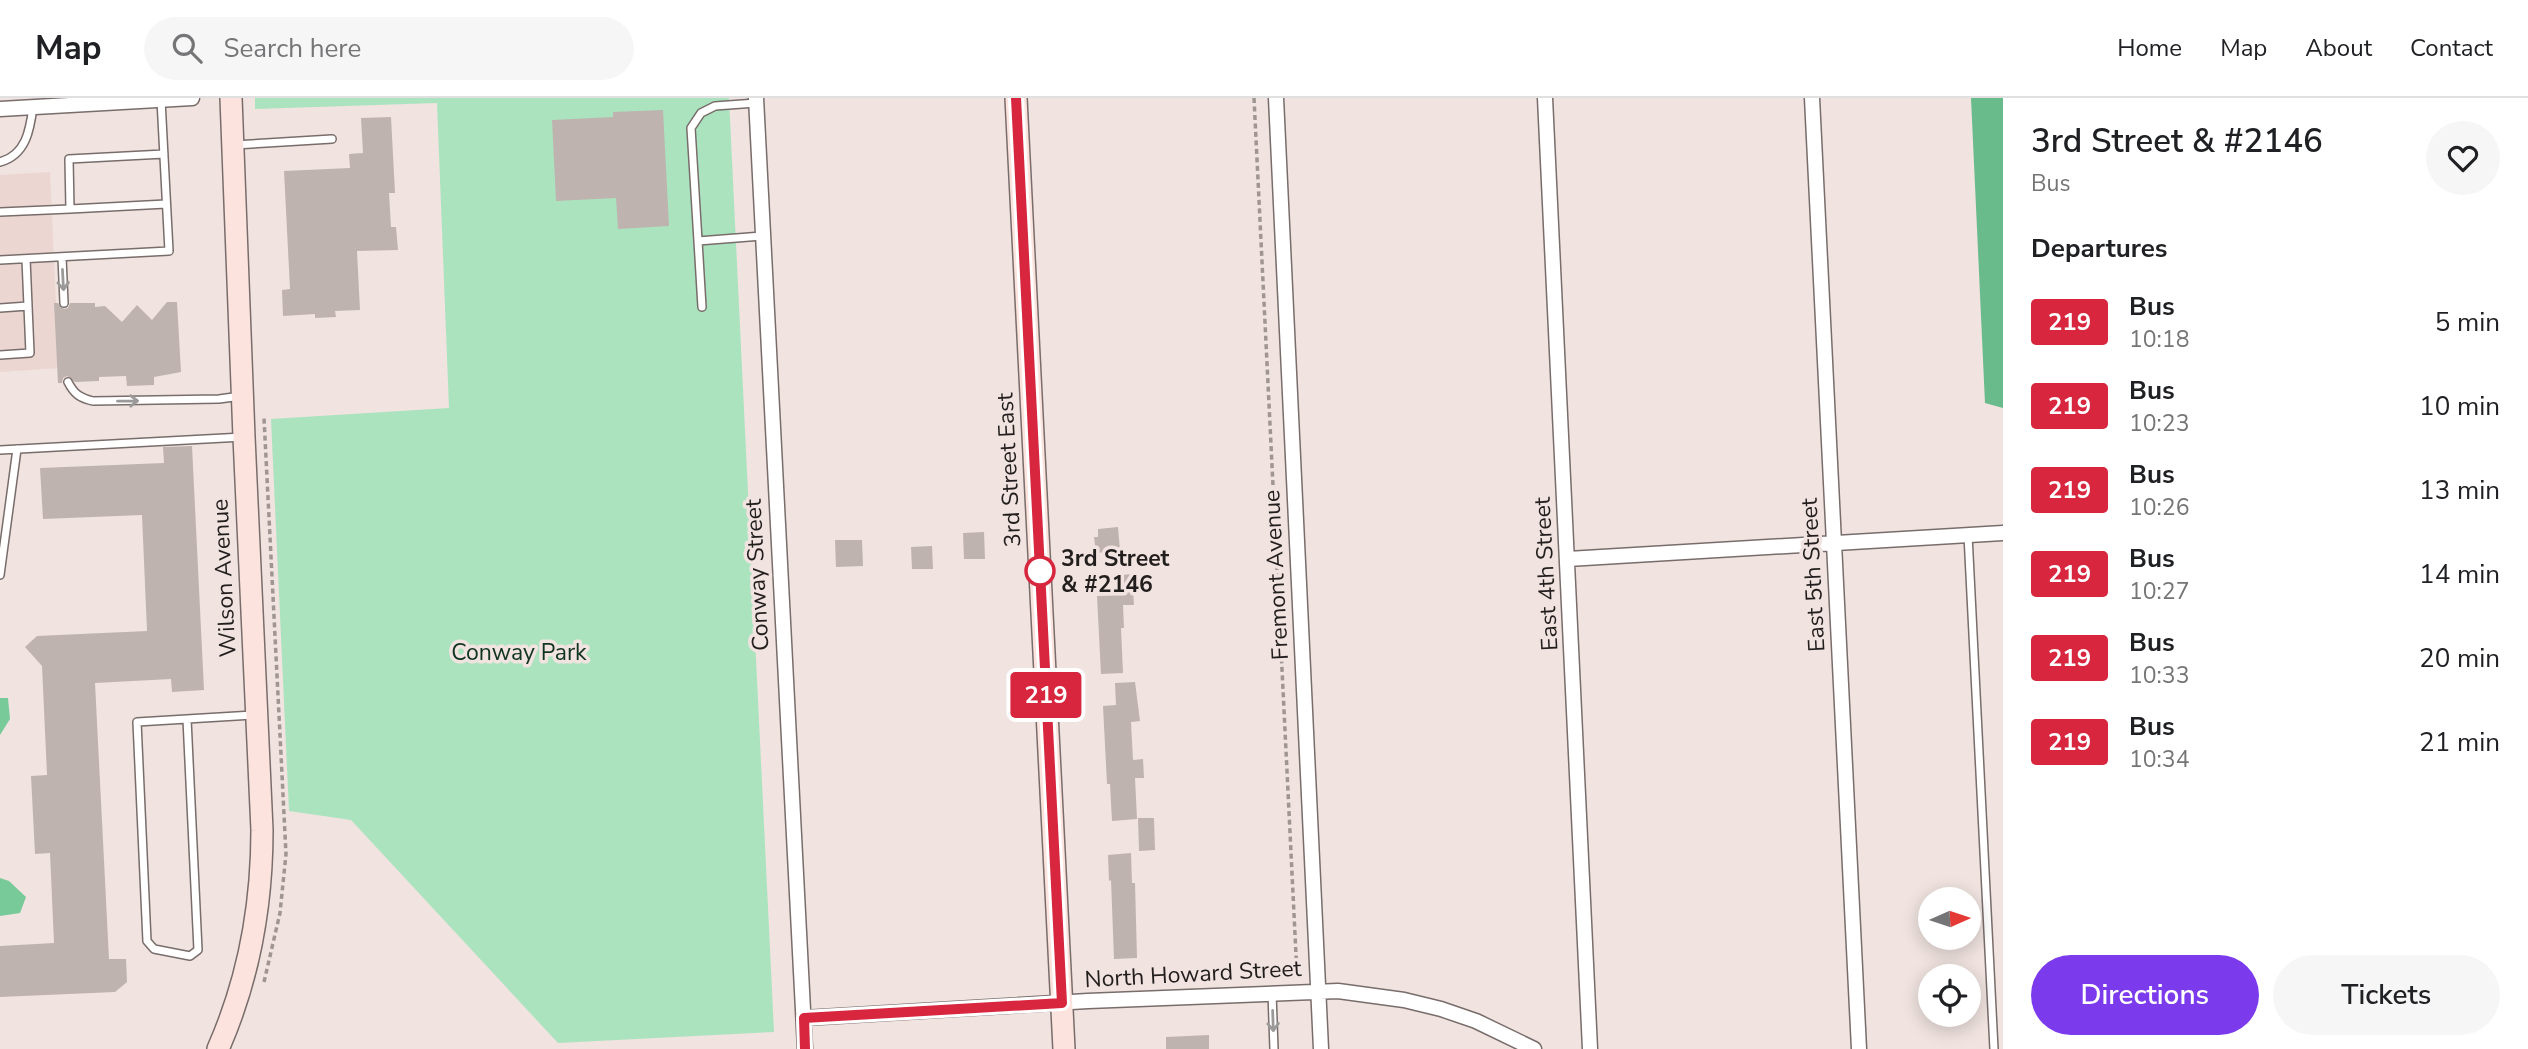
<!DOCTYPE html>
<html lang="en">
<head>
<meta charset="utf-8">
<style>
	:root { --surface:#fff; --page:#f6f6f6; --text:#202124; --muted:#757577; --line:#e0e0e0; --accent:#7c3aed }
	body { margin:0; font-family:"Nunito Sans",sans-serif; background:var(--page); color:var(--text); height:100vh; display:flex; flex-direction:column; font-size:26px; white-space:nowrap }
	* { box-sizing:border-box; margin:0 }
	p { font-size:23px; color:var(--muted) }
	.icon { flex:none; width:38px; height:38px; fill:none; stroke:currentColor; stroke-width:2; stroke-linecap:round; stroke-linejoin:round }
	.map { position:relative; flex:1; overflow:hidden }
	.sheet { display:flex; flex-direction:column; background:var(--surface); width:525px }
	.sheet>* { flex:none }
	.badge { padding:0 14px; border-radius:5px; font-size:24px; line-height:46px }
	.needle { width:46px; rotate:87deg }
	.tools { position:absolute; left:1918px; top:789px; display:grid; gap:14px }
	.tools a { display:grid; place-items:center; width:63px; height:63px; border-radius:50%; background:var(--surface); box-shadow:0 4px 18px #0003; font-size:35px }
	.map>.badge { position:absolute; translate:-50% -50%; box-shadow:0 0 0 4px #fff }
	h2 { padding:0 28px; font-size:26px; line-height:63px }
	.round { display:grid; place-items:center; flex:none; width:74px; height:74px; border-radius:37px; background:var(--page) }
	.overview { display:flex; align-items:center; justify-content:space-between; height:119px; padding:0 28px }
	h1 { font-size:33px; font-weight:600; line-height:52px }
	.primary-button { display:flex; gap:14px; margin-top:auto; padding:14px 28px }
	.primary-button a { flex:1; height:80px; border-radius:42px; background:var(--accent); color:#fff; font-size:28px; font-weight:600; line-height:80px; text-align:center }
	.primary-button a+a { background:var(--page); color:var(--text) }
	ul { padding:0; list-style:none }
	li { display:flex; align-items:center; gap:21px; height:84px; padding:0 28px }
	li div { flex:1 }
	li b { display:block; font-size:26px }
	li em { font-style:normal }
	li .badge { min-width:77px; font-weight:700; text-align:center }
	header { display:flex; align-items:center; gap:42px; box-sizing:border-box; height:98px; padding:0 35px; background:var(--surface); border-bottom:2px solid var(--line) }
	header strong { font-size:33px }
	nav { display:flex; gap:38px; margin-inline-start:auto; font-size:24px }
	.search { width:490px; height:63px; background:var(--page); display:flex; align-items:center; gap:18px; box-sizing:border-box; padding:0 24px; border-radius:38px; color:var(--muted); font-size:26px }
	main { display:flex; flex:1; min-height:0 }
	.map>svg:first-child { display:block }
</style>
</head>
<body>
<header>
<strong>Map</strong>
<div class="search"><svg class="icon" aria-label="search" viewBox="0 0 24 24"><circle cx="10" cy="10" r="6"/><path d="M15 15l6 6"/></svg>Search here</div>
<nav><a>Home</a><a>Map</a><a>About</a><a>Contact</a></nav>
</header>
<main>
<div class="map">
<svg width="2003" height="951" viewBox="0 0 2003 951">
	<rect width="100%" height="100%" fill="#f0e3e0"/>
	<path fill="#ebd6d2" d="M50,74l9,196 -59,4v-197z"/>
	<path fill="#abe3bf" d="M255,0h474l45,934 -216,11 -207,-223 -62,-9 -18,-392 178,-11 -12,-305 -182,6z"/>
	<path fill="#69bb8b" d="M1971,0h32v310l-18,-5z"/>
	<path fill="#78ca99" d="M0,600h8l2,21 -10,16z
		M0,780l9,3 17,16 -6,16 -20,3z"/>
	<path fill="#bfb3b0" d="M663,12l6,116 -51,3 -2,-31 -60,3 -4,-81 61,-3v-5z
		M391,19l4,76h-6l2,34h5l2,23 -41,1 3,59 -25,1 1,6 -21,1v-4l-32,2 -1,-26 8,-1 -6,-118 66,-3 -1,-14 14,-1 -2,-35z
		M167,204h10l4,70 -27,5v8l-27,1 -1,-10 -27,1v4l-24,1 -8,-6 -4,2 -1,5h-4l-4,-80h4l6,6 4,-1 2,-5h25v4l10,-1 17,16 15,-17 15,15z
		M192,348l12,244 -32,2 -1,-13 -76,4 14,276h17l1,23 -12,10 -115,5v-51l54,-3 -4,-90 -15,1 -4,-78 16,-1 -5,-109 -17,-19 12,-11 110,-5 -5,-116 -99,4 -3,-51 124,-5 -1,-16z
		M1118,429l2,24 -24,2 -2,-16h4v-8z
		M984,434l1,27h-21l-1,-26z
		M835,442h27l1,26 -27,1z
		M932,448l1,23h-21l-1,-22z
		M1139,476l2,15 -8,1 1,15h-11l1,23h-3l2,45 -22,1 -4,-78 21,-1 -1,-20z
		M1135,584l5,39 -9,1 2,38 10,-1 1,19h-9l2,41 -25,2 -2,-37h-3l-4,-78 13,-1 -1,-22z
		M1138,720h16l1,32 -16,1z
		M1131,755l1,30h3l2,75 -23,1 -3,-79 -2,1 -1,-26z
		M1209,937v14h-43v-12z"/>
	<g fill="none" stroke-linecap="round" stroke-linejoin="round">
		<g stroke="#786d6b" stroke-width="10">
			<path id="lane" d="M756,5l-41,3 -14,7 -10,15 7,113 64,-5
				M234,47l98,-6
				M0,64c26,-7 30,-32 33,-55
				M70,111l96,-5
				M0,114l70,-3 -1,-50 95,-5
				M698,143l4,66
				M62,159l2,46
				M0,162l169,-9 -8,-151
				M0,210l28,-2
				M0,257l30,-2 -4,-94
				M68,284c6,12 12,16 25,19l126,-2 22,-3
				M0,352l243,-13
				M1968,437l26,514
				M0,477l17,-126
				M187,621l11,231 -8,6 -36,-7 -7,-8 -10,-219 116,-7
				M1272,895l2,56"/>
		</g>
		<g stroke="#786d6b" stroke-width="17">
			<path id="street" d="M756,0l49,951
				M1276,0l45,951
				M1545,0l45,951
				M1812,0l47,951
				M0,11l192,-11
				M1568,461l435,-26
				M804,920l284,-17 250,-10 66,9 37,9 35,12 58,28"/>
		</g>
		<g stroke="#786d6b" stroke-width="24">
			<path id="secondary" d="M1016,0l48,951
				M218,951c31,-70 44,-143 44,-219l-18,-393 -13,-339"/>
		</g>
		<path stroke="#9f9694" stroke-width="3.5" stroke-dasharray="5 3.5" stroke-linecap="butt" d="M1254,0l43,877
			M264,884l16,-69 6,-59 -22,-436"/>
		<use href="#lane" stroke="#fff" stroke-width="7"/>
		<use href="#street" stroke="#fff" stroke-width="14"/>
		<use href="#secondary" stroke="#fce3de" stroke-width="21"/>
	</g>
	<defs><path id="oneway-shaft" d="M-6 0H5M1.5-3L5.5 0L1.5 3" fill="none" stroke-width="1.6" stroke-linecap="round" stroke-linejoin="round" transform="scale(1.75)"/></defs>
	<g stroke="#9c9a99">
		<use href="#oneway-shaft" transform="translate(63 182) rotate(87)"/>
		<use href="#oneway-shaft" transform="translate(128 303) rotate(-1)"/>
		<use href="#oneway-shaft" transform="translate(1273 923) rotate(88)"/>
	</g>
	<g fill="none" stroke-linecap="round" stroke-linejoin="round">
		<g stroke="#fff" stroke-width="16">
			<path id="line" d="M805,951l-1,-31 258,-15 -46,-905"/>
		</g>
		<use href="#line" stroke="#d7263d" stroke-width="10"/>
	</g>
	<circle fill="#fff" stroke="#d7263d" stroke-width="3.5" cx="1040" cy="473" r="14"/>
	<g text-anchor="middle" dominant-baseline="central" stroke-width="7" stroke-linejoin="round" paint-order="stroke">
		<g font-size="23" fill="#221e1d" stroke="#f0e3e0">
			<text transform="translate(1009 372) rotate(-93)">3rd Street East</text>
			<text transform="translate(1546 476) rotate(-93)">East 4th Street</text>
			<text transform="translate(757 477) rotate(-93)">Conway Street</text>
			<text transform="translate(1276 477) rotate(-93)">Fremont Avenue</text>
			<text transform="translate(1813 477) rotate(-93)">East 5th Street</text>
			<text transform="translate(224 480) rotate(-93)">Wilson Avenue</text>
			<text transform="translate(1193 876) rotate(-3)">North Howard Street</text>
		</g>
		<g font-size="23" font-weight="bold" fill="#221e1d" stroke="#f0e3e0" text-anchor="start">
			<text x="1061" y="460">3rd Street<tspan x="1061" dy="26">&amp; #2146</tspan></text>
		</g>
		<g font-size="23" fill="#103420" stroke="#f0e3e0">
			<text x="519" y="554">Conway Park</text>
		</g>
	</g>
</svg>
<div class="tools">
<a><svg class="needle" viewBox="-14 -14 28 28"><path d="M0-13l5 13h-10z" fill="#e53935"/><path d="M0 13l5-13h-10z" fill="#757577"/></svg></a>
<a><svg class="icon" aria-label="locate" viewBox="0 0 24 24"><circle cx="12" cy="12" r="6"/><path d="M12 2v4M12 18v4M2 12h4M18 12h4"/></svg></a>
</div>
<b class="badge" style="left:1046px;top:597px;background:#d7263d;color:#fff">219</b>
</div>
<section class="sheet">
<div class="overview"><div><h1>3rd Street &amp; #2146</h1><p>Bus</p></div><a class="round"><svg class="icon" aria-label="heart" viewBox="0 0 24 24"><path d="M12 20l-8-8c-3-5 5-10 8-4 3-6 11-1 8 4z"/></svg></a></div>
<h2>Departures</h2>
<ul>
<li><span class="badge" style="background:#d7263d;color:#fff">219</span><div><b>Bus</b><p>10:18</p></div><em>5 min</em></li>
<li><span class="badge" style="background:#d7263d;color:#fff">219</span><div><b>Bus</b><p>10:23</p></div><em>10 min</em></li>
<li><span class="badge" style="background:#d7263d;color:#fff">219</span><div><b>Bus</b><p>10:26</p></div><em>13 min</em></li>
<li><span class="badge" style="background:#d7263d;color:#fff">219</span><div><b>Bus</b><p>10:27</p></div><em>14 min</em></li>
<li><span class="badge" style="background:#d7263d;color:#fff">219</span><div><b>Bus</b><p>10:33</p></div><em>20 min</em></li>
<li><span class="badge" style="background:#d7263d;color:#fff">219</span><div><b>Bus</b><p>10:34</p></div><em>21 min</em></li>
</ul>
<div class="primary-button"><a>Directions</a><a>Tickets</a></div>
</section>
</main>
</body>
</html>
